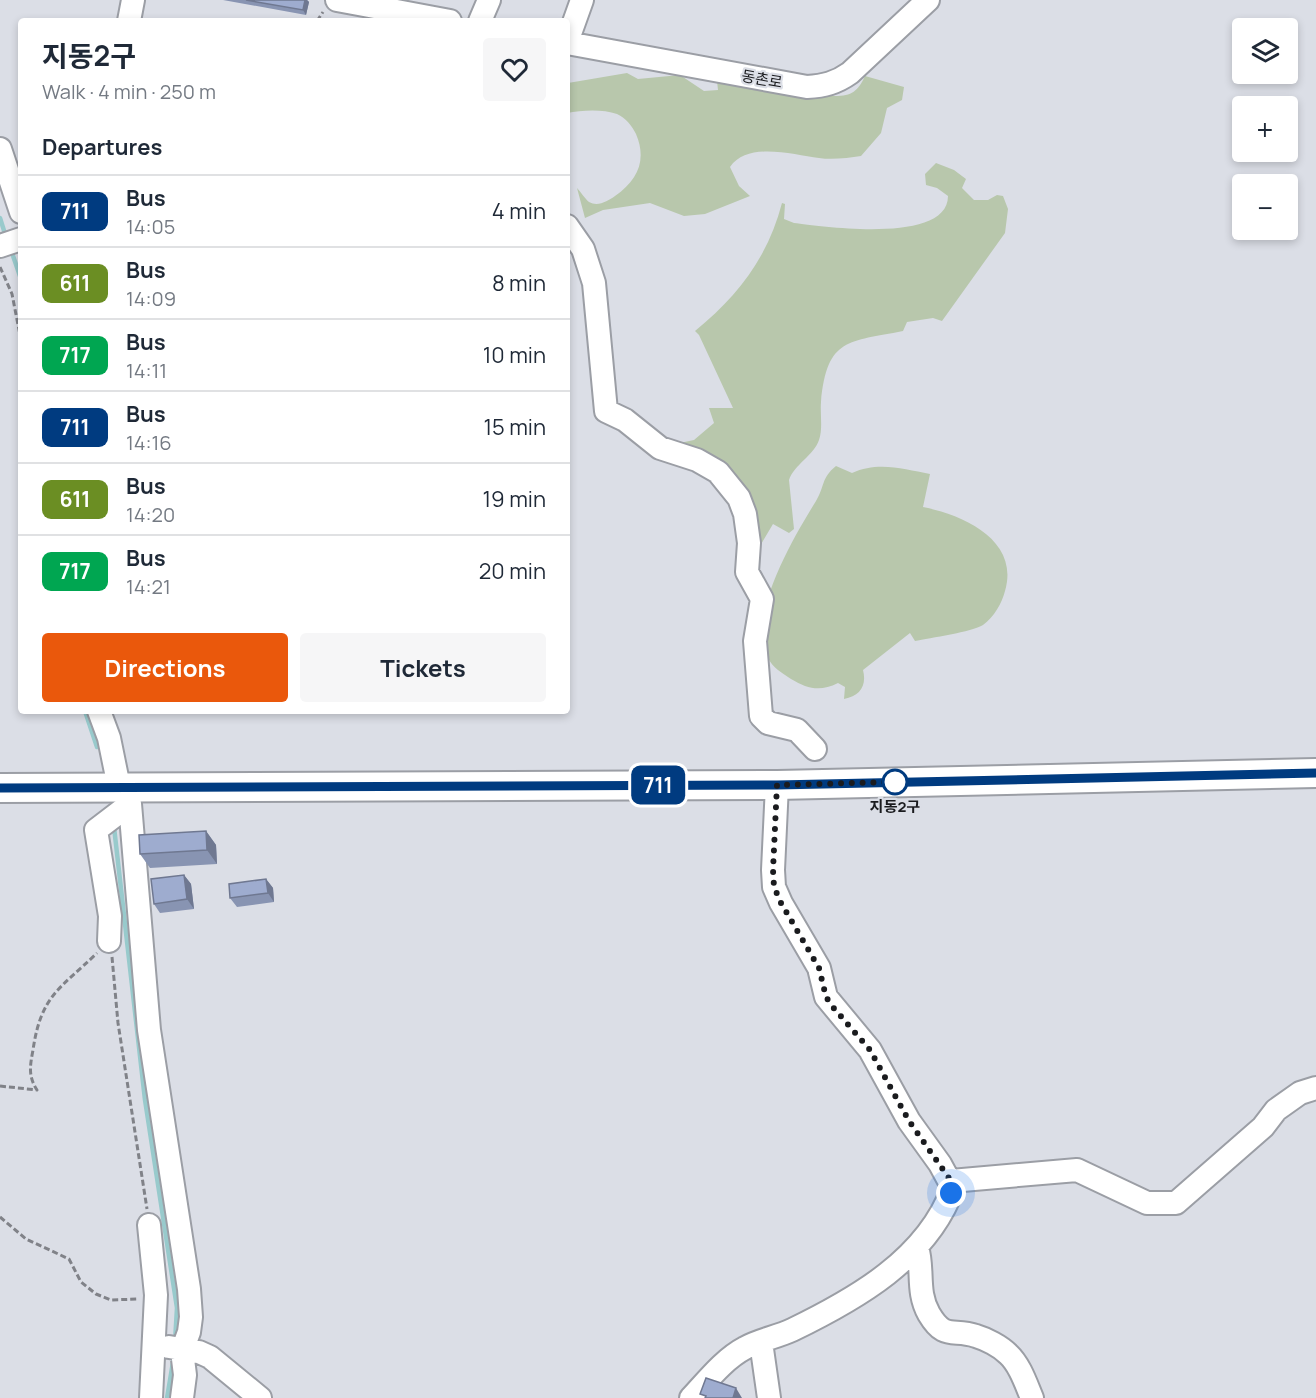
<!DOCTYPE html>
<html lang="en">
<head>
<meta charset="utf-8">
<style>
	:root { --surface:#fff; --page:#f6f6f7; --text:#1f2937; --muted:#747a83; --line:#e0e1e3; --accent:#ea580c }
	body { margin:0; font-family:Manrope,"Noto Sans KR",sans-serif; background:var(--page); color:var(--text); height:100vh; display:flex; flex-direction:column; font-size:22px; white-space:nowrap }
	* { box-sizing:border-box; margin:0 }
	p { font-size:20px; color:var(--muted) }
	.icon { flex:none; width:33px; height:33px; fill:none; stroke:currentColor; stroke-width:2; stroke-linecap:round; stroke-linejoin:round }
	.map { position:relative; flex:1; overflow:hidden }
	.details { position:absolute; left:18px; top:18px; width:552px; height:696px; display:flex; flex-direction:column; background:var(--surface); border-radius:6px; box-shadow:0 3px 9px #0003 }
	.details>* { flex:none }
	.badge { padding:0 12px; border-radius:9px; font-size:21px; line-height:39px }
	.controls { position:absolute; left:1232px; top:18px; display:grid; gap:12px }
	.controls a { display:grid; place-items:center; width:66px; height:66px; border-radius:6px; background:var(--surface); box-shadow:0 3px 9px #0003; font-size:30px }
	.you { position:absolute; width:30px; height:30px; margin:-15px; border:4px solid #fff; border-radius:50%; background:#1a73e8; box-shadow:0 0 0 9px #1a73e833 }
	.map>.badge { position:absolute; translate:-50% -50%; box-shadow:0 0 0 3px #fff }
	h2 { padding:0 24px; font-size:22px; line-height:54px }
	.round { display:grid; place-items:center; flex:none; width:63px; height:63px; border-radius:6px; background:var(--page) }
	.head { display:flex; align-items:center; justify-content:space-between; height:102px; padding:0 24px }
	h1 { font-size:28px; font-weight:700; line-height:45px }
	.action { display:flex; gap:12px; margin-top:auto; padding:12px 24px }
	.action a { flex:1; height:69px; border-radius:6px; background:var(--accent); color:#fff; font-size:24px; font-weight:700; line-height:69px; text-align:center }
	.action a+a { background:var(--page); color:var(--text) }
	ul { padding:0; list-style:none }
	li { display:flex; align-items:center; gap:18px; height:72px; padding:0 24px; border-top:2px solid var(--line) }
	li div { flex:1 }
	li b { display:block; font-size:22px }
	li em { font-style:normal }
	li .badge { min-width:66px; font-weight:700; text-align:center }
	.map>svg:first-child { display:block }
</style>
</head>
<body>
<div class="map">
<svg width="1316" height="1398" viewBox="0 0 1316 1398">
	<rect width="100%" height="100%" fill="#dbdee6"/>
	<path fill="#b8c7ac" d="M627,73l11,6 42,-4 24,16 14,-1 -1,-9 7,-5 111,20c17,0 23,-5 30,-20l39,11 -2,13 -15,8 -6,25 -20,23c-13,2 -29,4 -42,2 -26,-3 -71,-17 -89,9l9,19 11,10 -45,18 -21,2 -34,-13 -47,7 -18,8 -8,-30c4,4 8,11 12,14 9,5 19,-1 26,-6 23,-16 32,-36 21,-62 -4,-8 -10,-16 -19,-20 -14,-5 -35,-4 -50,-1l1,-30z
		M936,163l18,7 12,9 -4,9 12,12h14l9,-5 6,1 5,13 -3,24 -63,88 -9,-3 -26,4 -4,9c-54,11 -76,6 -82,71 -1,12 2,27 -2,38 -5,15 -25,25 -30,40l5,49 -5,4 -16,-9 -22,37 1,-42 -77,-75 19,-4 20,-17 -5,-15h24l-34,-73 -4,-4c43,-35 73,-74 87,-128l3,1 -1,15 10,4c31,4 154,21 154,-27l-11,-8 -11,-3 -1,-11z
		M836,466l16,7c26,-12 52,-4 78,1l-7,33c40,8 97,33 82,84 -3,12 -11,26 -22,34 -11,7 -53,13 -68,16l-5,-8 -47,37c4,16 -3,26 -19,29l1,-12 -7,-4c-18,9 -30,6 -47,-4 -9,-6 -18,-11 -23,-21 -23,-40 27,-123 48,-157 9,-15 5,-23 20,-35z"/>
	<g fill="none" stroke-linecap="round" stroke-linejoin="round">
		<path stroke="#98cacc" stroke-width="4.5" d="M0,218l6,19
			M11,250l10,29
			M85,711l12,36
			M114,827l31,273 32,208 -2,34
			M167,1398l6,-36"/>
		<g stroke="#9b9ea5" stroke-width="26">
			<path id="minor" d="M337,0l113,21
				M129,21l4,-21
				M480,21l9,-21
				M567,42l15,-42
				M567,43l240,44c17,-1 29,-4 43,-14l78,-73
				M0,149l21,63
				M567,226l16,23 11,34 12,128 19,9 35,28 37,12 21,12 21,26 6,16 4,29 -2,29 15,27 -7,42 6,75 7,7 29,7 18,19
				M0,246l21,-7
				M99,711l10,27 10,49
				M130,804l19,226 40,259 2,28 -2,15 -7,19 3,24 -3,23
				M109,941l1,-25 -14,-86 34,-26
				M951,1181l126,-11 70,33h29l87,-76 13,-17 24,-17 16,-5
				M149,1225l7,70 -5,103
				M917,1247c7,23 -1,44 12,67 16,27 24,14 47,22 10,3 24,10 32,18 12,11 18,30 24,44
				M761,1342l8,56
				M169,1347l30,5 11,5 50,41
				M691,1398c16,-17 33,-39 54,-50 14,-8 32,-11 47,-18 64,-31 135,-71 161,-142l-13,-24 -31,-43 -39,-71 -44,-53 -7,-29 -38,-65 -7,-16 -1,-17 4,-85"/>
		</g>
		<g stroke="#9b9ea5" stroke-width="32">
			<path id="major" d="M0,788l777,-3 539,-12"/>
		</g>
		<path stroke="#808288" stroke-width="3" stroke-dasharray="6 3" stroke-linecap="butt" d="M317,21l6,-9
			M0,267l12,27 9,46
			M112,957l6,66 29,186
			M0,1086l37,4c-9,-14 -7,-24 -4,-40 8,-55 27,-61 64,-97
			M0,1217l26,22 43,20 12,23 15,12 15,6 26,-1"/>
		<use href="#minor" stroke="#fff" stroke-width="22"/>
		<use href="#major" stroke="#fff" stroke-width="28"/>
	</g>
	<path fill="#8894b2" d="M223,0h84l2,2 -3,13z
		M206,831l10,14 1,19 -67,4 -10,-14z
		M184,875l7,9 3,25 -34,4 -6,-9z
		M266,879l7,9 1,14 -37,5 -7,-9z"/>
	<path fill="#6f7891" d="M305,0h2l2,2 -3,13 -3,-5z
		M206,831l10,14 1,19 -10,-14z
		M184,875l7,9 3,25 -7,-10z
		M266,879l7,9 1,14 -6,-9z
		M736,1388l6,10h-9z"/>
	<path fill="#9eaccf" stroke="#6f7891" stroke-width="1.5" d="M246,0h59l-2,10z
		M206,831l1,19 -67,4 -1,-19z
		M184,875l3,24 -33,5 -3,-25z
		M266,879l2,14 -38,5 -1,-14z
		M706,1378l30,10 -3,10h-28l1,-2 -6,-2z"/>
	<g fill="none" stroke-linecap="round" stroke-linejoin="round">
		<g stroke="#fff" stroke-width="14">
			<path id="line" d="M0,788l777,-3 539,-12"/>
		</g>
		<use href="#line" stroke="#003b80" stroke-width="9"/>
		<path stroke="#1a1b1e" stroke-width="6" stroke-dasharray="0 10.8" d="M895,782l-118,3 -4,85 1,17 7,16 38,65 7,29 6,9 38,44 39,71 42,60v12"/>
	</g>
	<circle fill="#fff" stroke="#003b80" stroke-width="3" cx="895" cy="782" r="12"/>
	<g text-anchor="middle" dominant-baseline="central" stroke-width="4.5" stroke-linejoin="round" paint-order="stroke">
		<g font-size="15" fill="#1a1b1e" stroke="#dbdee6">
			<text transform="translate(762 79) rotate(10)">동촌로</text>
		</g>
		<g font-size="15" font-weight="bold" fill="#1a1b1e" stroke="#dbdee6">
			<text x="895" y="806">지동2구</text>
		</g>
	</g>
</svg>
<div class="controls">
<a><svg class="icon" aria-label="layers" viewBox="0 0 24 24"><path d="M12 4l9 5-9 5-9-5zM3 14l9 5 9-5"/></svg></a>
<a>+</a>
<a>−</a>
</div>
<div class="you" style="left:951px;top:1193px"></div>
<b class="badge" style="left:658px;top:785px;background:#003b80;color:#fff">711</b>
<section class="details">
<div class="head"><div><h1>지동2구</h1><p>Walk · 4 min · 250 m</p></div><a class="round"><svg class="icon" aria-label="heart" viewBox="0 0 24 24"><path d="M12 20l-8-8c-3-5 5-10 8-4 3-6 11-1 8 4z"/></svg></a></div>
<h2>Departures</h2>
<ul>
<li><span class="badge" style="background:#003b80;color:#fff">711</span><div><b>Bus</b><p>14:05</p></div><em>4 min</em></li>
<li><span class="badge" style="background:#6b8e23;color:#fff">611</span><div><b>Bus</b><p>14:09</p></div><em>8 min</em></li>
<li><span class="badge" style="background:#00a651;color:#fff">717</span><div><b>Bus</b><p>14:11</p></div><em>10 min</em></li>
<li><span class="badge" style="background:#003b80;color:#fff">711</span><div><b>Bus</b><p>14:16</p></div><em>15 min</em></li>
<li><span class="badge" style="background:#6b8e23;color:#fff">611</span><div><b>Bus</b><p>14:20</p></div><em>19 min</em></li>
<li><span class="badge" style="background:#00a651;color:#fff">717</span><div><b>Bus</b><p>14:21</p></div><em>20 min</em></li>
</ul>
<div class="action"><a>Directions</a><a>Tickets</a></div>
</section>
</div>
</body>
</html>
